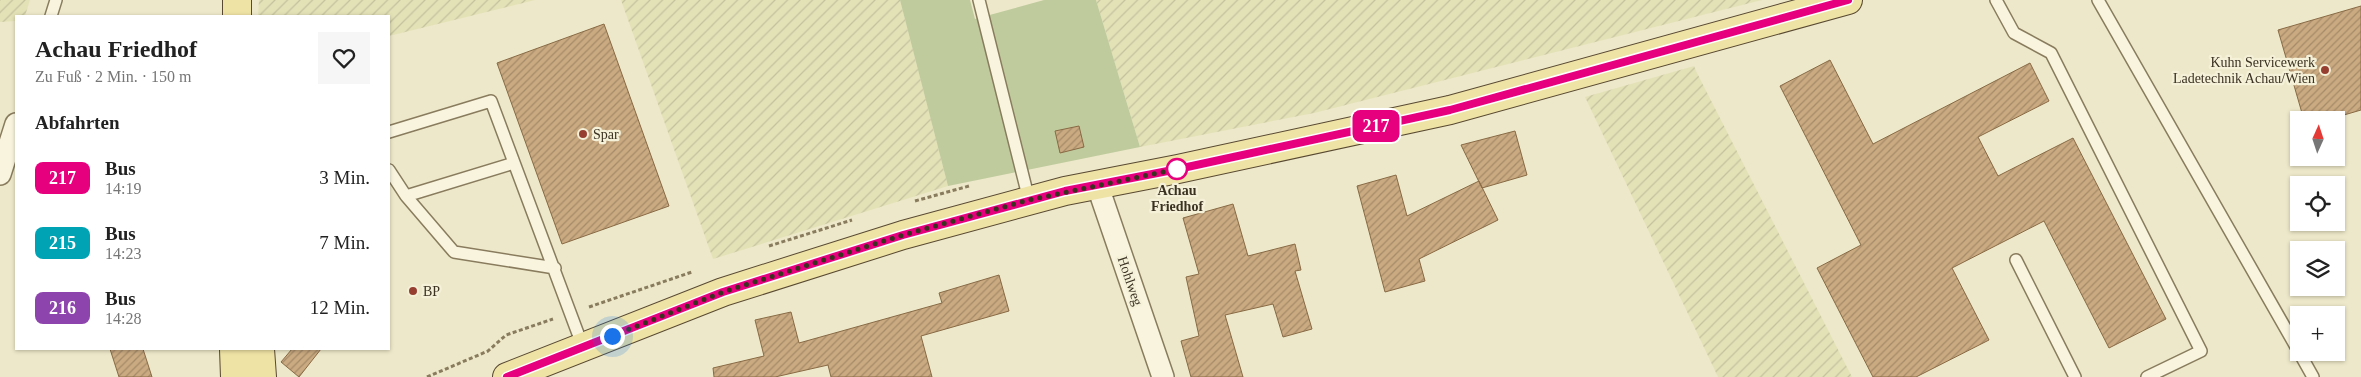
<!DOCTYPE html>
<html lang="de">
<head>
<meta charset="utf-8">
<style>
	:root { --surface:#fff; --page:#f6f6f6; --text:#222; --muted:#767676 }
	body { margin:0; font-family:Georgia,serif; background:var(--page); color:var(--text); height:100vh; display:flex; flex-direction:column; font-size:19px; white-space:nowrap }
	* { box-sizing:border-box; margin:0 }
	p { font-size:16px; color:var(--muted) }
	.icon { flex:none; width:28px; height:28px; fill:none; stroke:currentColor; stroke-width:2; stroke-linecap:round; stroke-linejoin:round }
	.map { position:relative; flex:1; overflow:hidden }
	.drawer { position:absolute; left:15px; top:15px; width:375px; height:335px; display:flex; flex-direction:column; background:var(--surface); border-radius:0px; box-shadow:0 1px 4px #0004 }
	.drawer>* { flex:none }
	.badge { padding:0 10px; border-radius:8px; font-size:18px; line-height:32px }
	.needle { width:32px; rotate:3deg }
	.buttons { position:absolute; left:2290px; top:111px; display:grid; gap:10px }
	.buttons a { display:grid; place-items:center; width:55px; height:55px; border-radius:0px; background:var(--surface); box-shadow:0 1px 4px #0004; font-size:25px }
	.you { position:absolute; width:25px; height:25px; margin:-12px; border:4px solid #fff; border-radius:50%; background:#1a73e8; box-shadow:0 0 0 8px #1a73e833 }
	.map>.badge { position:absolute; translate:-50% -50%; box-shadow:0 0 0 2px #fff }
	h2 { padding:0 20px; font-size:19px; line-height:45px }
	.round { display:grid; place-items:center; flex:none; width:52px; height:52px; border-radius:0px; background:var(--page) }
	.overview { display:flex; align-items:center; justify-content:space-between; height:85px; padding:0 20px }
	h1 { font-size:24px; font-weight:700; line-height:38px }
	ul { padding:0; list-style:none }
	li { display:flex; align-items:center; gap:15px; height:65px; padding:0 20px }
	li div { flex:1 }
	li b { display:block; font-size:19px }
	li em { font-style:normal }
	li .badge { min-width:55px; font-weight:700; text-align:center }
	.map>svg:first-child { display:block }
</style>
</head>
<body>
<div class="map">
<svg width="2361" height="377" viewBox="0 0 2361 377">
	<defs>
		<pattern id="farmland-furrows" width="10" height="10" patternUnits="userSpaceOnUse" patternTransform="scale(1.25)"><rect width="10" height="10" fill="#e3e2b7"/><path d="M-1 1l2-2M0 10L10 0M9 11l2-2" fill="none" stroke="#c4c29d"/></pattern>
		<pattern id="building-hatch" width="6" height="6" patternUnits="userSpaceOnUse" patternTransform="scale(1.25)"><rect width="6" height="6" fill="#caaa81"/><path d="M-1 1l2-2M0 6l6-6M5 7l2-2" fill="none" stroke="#a58b69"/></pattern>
	</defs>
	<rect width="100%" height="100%" fill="#ede8c9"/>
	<path fill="url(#farmland-furrows)" d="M0,0h30l-5,16h-9v5l-16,1z
		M259,0h276l-146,36v-20h-131z
		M621,0h279l48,186 -235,73z
		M1096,0h666l-448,113 -174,34z
		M1694,66l3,7 155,304h-134l-133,-280z"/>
	<path fill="#bfcb9d" d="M900,0h70l5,19 69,-19h52l44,147 -192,39z"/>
	<path fill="url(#building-hatch)" stroke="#886a45" d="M2361,6v104l-34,10h-23l-26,-90z
		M604,24l65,182 -107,38 -65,-181z
		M1830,60l43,84 157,-81 19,38 -71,36 20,39 75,-38 93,181 -57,29 -65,-127 -92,47 37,72 -73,37h-43l-56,-109 44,-23 -81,-159z
		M1079,126l5,21 -24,6 -5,-22z
		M1515,131l12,44 -45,13 -21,-43z
		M1396,175l11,41 72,-35 19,39 -79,39 6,22 -40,11 -28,-106z
		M1233,204l15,52 47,-12 6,26 -6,1 17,58 -29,8 -10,-33 -48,11 18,62h-52l-10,-36 18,-5 -13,-59 13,-3 -16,-56z
		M999,275l10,36 -88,25 11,41h-101l-3,-12 -53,12h-61l-1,-9 51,-12 -9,-36 36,-8 8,31 143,-40 -3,-10z
		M110,349h33l9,28h-33z
		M292,349h29l-22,28 -18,-15z"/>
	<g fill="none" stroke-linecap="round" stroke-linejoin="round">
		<g stroke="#897c5e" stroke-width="14">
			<path id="service" d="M979,0l50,200
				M1996,0l18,33 37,20 150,298 -54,26
				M2098,0l201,352
				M51,16l5,-16
				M389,132l102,-31 92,246
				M389,170l17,26 48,56 101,16
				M406,196l108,-33
				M2016,260l59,117
				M2299,352l14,25"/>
		</g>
		<g stroke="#897c5e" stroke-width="24">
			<path id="minor" d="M0,174l16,-50
				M1097,184l66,193"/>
		</g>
		<g stroke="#584932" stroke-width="30">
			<path id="primary" d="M237,0v16
				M234,349l1,28
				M260,349l2,28
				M507,377l216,-85 180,-57 162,-44 113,-22 272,-59 398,-110"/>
		</g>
		<path stroke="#897c5e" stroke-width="3" stroke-dasharray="4 2.5" stroke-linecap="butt" d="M915,201l54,-15
			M769,246l83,-26
			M589,307l103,-35
			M427,377l61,-26 18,-16 47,-16"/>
		<use href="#service" stroke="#f8f4dd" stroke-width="11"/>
		<use href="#minor" stroke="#f8f4dd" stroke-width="21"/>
		<use href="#primary" stroke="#eee2a4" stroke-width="28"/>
	</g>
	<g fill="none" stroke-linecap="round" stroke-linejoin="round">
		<g stroke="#fff" stroke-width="11">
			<path id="line" d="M507,377l216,-85 180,-57 162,-44 113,-22 272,-59 398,-110"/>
		</g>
		<use href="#line" stroke="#e6007e" stroke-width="8"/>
		<path stroke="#3a3121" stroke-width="5" stroke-dasharray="0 9" d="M612,336l111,-44 180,-57 126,-35 148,-31"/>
	</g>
	<g fill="#963f30" stroke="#f5f1d9" stroke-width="2">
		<circle cx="2325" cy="70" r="5"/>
		<circle cx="583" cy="134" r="5"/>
		<circle cx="413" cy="291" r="5"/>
	</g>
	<circle fill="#fff" stroke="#e6007e" stroke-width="2.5" cx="1177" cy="169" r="10"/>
	<g text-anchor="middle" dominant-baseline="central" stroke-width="4.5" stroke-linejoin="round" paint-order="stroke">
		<g font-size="14" fill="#3a3121" stroke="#f5f1d9" text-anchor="start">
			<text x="2315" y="62" text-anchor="end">Kuhn Servicewerk<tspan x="2315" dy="16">Ladetechnik Achau/Wien</tspan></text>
			<text x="593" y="134">Spar</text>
			<text x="423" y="291">BP</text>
		</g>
		<g font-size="14" font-weight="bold" fill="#3a3121" stroke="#f5f1d9">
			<text x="1177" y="190">Achau<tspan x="1177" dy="16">Friedhof</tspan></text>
		</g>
		<g font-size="14" fill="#3a3121" stroke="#f5f1d9">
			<text transform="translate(1130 281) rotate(71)">Hohlweg</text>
		</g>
	</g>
</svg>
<div class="buttons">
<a><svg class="needle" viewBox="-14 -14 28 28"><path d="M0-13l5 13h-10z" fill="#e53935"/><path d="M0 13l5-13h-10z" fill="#767676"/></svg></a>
<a><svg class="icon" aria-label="locate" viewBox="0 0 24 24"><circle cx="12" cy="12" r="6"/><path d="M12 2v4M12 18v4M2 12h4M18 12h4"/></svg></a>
<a><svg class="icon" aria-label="layers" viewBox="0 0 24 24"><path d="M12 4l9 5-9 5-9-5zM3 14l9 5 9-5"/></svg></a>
<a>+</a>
</div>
<div class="you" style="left:612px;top:336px"></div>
<b class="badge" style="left:1376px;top:126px;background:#e6007e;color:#fff">217</b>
<section class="drawer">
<div class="overview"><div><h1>Achau Friedhof</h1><p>Zu Fuß · 2 Min. · 150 m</p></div><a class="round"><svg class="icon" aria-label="heart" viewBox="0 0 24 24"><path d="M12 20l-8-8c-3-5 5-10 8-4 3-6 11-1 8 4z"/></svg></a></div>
<h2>Abfahrten</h2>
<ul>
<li><span class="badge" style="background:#e6007e;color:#fff">217</span><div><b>Bus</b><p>14:19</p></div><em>3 Min.</em></li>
<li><span class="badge" style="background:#00a3b4;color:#fff">215</span><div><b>Bus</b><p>14:23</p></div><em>7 Min.</em></li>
<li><span class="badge" style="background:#8e44ad;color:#fff">216</span><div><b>Bus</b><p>14:28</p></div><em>12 Min.</em></li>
</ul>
</section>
</div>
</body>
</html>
